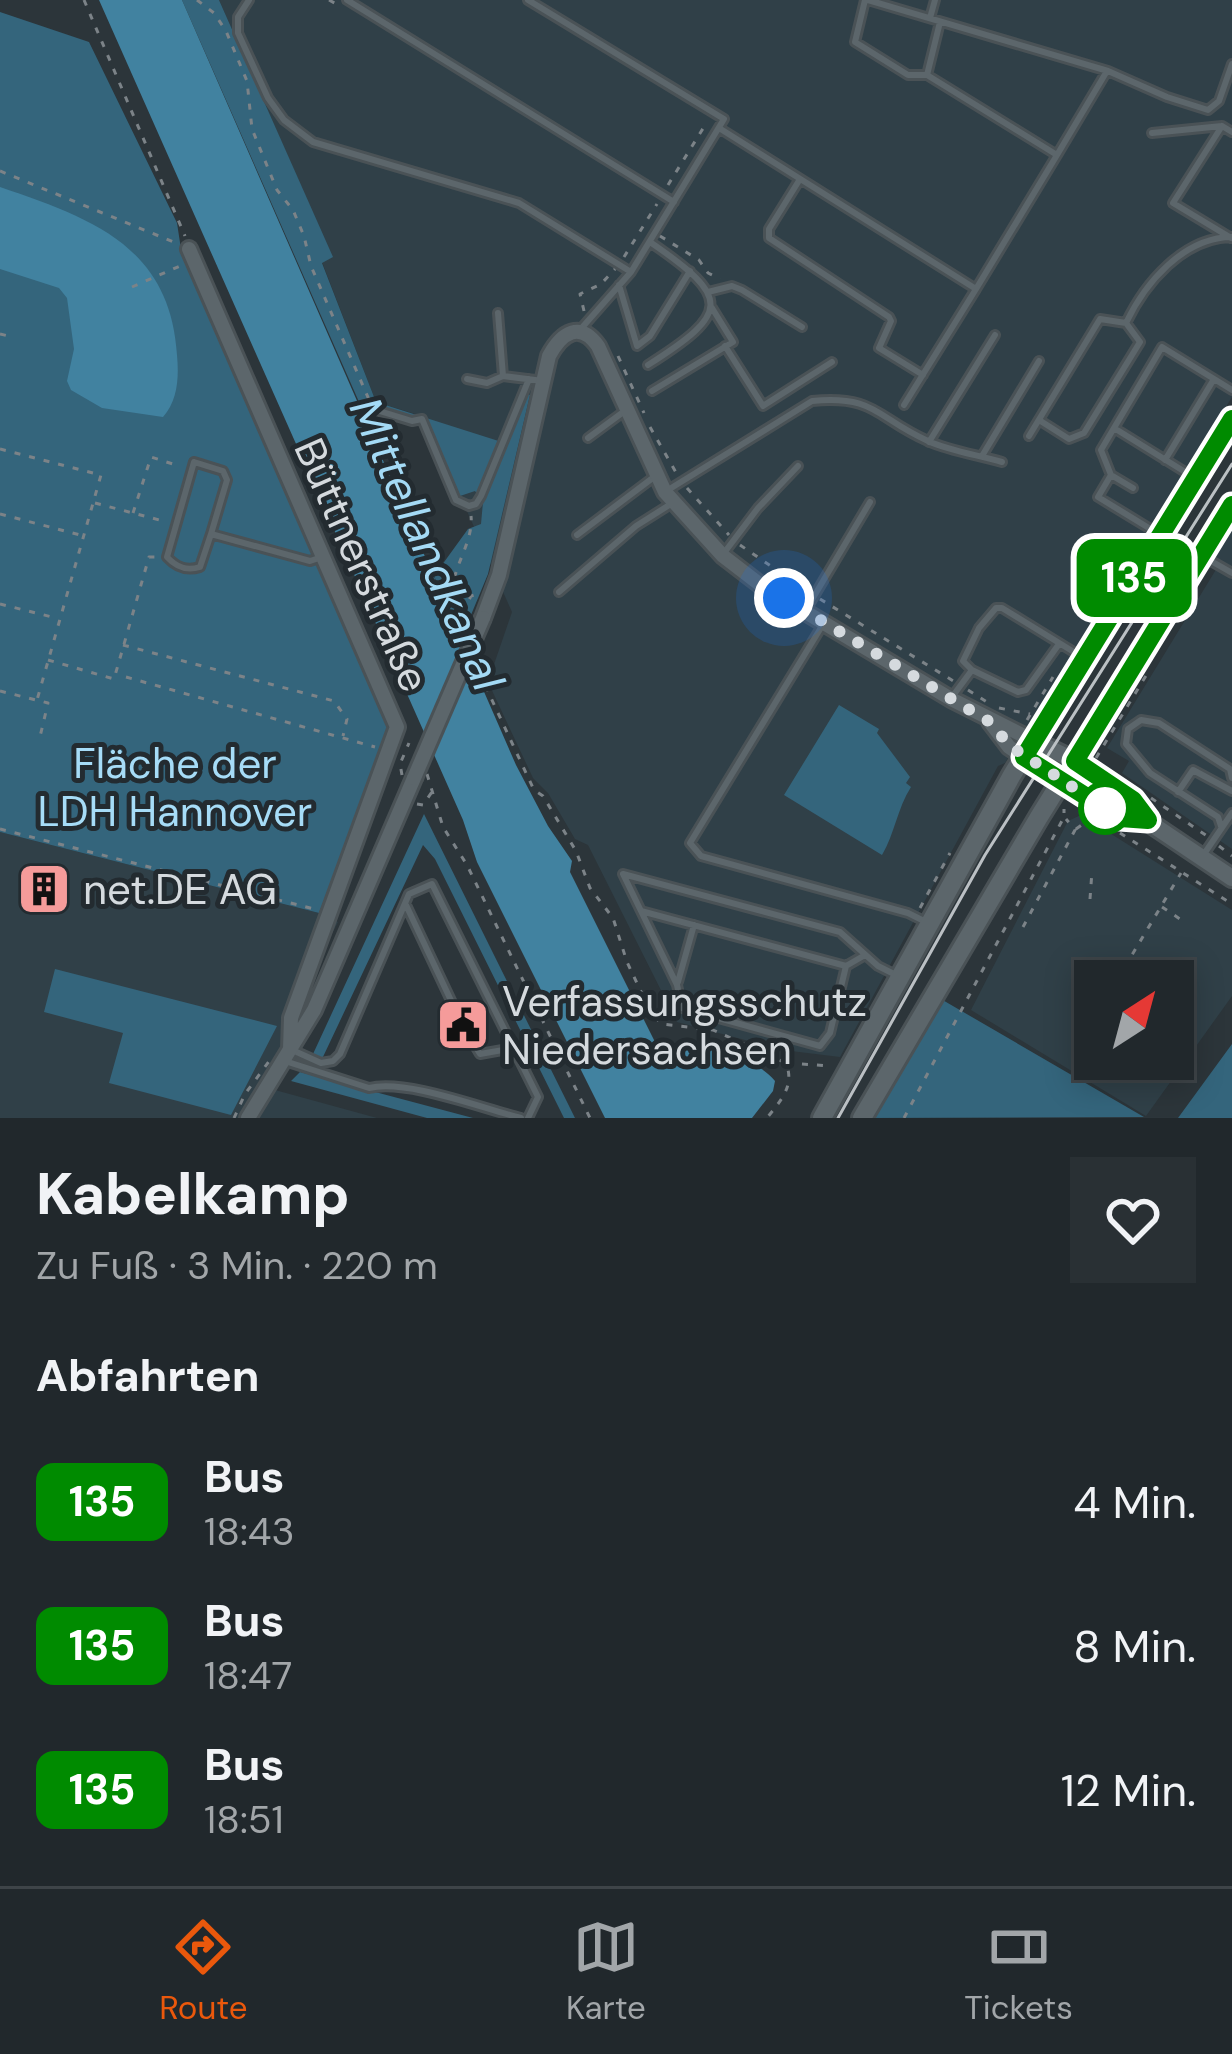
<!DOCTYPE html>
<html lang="de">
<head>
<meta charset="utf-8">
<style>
	:root { --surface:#21282c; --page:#293034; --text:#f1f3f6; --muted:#a2a6a9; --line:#3e4448; --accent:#ea580c }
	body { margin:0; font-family:"DM Sans",sans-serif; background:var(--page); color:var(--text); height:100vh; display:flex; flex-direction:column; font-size:45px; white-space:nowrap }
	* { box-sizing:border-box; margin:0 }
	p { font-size:39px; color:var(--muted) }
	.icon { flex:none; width:66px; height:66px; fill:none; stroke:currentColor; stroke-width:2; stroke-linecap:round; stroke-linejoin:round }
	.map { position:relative; height:1118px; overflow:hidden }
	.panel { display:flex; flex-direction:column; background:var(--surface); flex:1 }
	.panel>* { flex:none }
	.badge { padding:0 24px; border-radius:18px; font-size:42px; line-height:78px }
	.needle { width:78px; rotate:36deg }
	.tools { position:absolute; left:1074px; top:960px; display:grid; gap:24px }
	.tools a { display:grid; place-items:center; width:120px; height:120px; border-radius:0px; background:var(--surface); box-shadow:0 6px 30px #0003,0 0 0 3px var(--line); font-size:60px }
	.you { position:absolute; width:60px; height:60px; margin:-30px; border:9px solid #fff; border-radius:50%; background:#1a73e8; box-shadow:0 0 0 18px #1a73e833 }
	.map>.badge { position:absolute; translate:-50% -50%; box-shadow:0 0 0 6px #fff }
	h2 { padding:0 36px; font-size:45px; line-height:108px }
	.round { display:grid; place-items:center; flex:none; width:126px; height:126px; border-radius:0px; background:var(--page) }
	.headline { display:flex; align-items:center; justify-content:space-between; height:204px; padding:0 36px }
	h1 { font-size:57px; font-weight:800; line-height:90px }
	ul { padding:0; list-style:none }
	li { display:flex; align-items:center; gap:36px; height:144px; padding:0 36px }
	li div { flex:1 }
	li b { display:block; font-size:45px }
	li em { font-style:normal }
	li .badge { min-width:132px; font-weight:700; text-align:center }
	.dock { display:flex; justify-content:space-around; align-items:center; height:168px; border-top:3px solid var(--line); background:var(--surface); font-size:33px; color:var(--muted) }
	.dock a { display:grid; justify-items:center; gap:6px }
	.dock .selected { color:var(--accent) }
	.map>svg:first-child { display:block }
</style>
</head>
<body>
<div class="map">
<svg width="1232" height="1118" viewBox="0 0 1232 1118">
	<rect width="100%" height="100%" fill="#2c353a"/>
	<path fill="#304048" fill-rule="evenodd" d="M219,0h1013v397l-227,366 -7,3 -158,291 -57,-7 -106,-28 -89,-177 -13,-6 -27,-46 -15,-15 -45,-96 24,-70 -87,-195 -49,-15 -54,-140 10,-5z
		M1232,506v343l-110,-76 7,-12 -22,-13 110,-180 -17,-11z
		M1081,815l151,95v86l-86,120 -175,-106 97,-189zM1095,981h78v78h-78z
		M0,832l319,81 19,9 -42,82 -6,45 -26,38 113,31h-377z"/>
	<path fill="#34657c" d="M182,0h37l114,257 -11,6 54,139 132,42 18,-51 4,2 -42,179 -27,65 -27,-63 34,-47 13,-5 2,-22 -8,-11 -15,5 -30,-68 -67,-17z
		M0,12l89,30 88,181 4,26 208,482 -70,182 -319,-81z
		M839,705l40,24 -2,4 33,44 -4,6 5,4c-14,22 -16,46 -29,68l-98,-60z
		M424,814l151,304h-11l-129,-259 -12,-14 -101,214 -9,-5z
		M55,969l222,57 -46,89 -122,-32 14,-50 -79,-21z
		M934,995l210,122 -282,1z
		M1232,1044v74h-54z
		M300,1072l173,46h-46l-136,-37z"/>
	<path fill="#4182a0" d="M99,0h83l334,765 32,61 24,35 -2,11 88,176c37,-3 92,3 117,33l-2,10 -21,27h-147l-128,-256 -14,-42z
		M0,187c90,31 170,58 177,168 2,22 1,45 -14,62l-61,-9 -31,-18 -4,-9 7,-32 -7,-51 -8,-10 -59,-19z"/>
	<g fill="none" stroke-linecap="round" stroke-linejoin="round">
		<g stroke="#4a5256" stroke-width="12">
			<path id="service" d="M249,0l-11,17v16l30,65 16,22 29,22 206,61 112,69
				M347,0l327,202
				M528,0l196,119 -93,153 -52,59
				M865,0l-10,42 53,33h19
				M868,0l240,71 59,26 41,13 11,-9 13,-37
				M930,18l5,-18
				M940,22l-13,53 130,80 -81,134
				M719,128l257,161 -72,116
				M1152,133l70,-7
				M1057,155l50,-84
				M800,179l-31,50v9l120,79 2,4 -12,27 44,27
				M1231,238l-58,-35 49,-77 10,6
				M619,285l18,61 13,-10 40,-65
				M708,292l24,-6 10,4 60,37
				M498,313l5,63 40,5
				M725,346l38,60 69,-44
				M648,365c82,-52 84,-67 2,-123
				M467,379l20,4 16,-7
				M652,391l81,-49 -21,-34
				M373,409l39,12 10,-2 34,81 13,6 7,-2 5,-8 48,-117
				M1039,420l30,19 15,-6 56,-91 -14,-19c19,-40 57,-85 105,-86
				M1114,428l-13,22 10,25 -13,22 59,36
				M1029,436l71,-117 26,4
				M588,438l38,-28
				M929,442l66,-107
				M982,456l57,-95
				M1165,460l49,-81
				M1111,475l22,13
				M1190,475l-76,-47 48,-81 70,43
				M668,490l144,-89c64,-6 64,17 116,40 22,10 50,14 74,21
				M211,534l-11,33c-13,4 -23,1 -33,-10l27,-95 29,9 4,9 -16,54 99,27 12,-4
				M577,535l77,-58
				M724,553l34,-45 40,-42
				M1204,557l28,16
				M559,592l77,-66 38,-24
				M807,608l63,-106
				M822,626l-132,217 11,13 207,57 16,8
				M972,670l46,22 8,-2 33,-46
				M952,697l20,-27 -9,-9 16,-33 17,-20h6l80,49
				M1178,792l15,-22 39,21
				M1221,826l-3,-9 -68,-44 -24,-29 2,-15 13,-9 18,3 71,46 2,9
				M1204,854l28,-41
				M406,905l57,121 17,28 34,-6
				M641,911l205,55
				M865,955l-19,11 -16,67 -10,13 -138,-38 -5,-23 -54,-111 217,58 38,34 18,9
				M678,982l16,-57
				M290,1049l31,14 12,-2 7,-7 69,-160 23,-10 106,213 -10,21
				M288,1062l81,26c38,-9 112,20 152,30"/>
		</g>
		<g stroke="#4a5256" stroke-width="20">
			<path id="minor" d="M189,249l208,478 -106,291 -1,31
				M483,618l16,-43 50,-219c13,-24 31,-35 49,-10l67,146 58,64 39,30 189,113 83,42
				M990,722l19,25 15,10
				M248,1118l66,-108 100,-232"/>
		</g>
		<g stroke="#4a5256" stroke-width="22">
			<path id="tertiary" d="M1034,741l41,20 59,39 13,21 85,57
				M1024,757l96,61 27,3"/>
		</g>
		<g stroke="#4a5256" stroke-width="24">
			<path id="secondary" d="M822,1118l190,-343 220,-356
				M862,1118l177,-301 193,-312"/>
		</g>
		<path stroke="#7c8388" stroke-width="3" stroke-dasharray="6 9" stroke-linecap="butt" d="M84,0l101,236
			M197,0l17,13 12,18 21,50 5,48 25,61 16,20 11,26 7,30 59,136
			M329,0l11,6
			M0,171l176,72
			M668,185l39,-63
			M660,236l39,24 9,13 12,6
			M624,257l33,-53
			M132,287l48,-21
			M584,311l-4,-17 21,-10 14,-15
			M0,334l13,3
			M618,356l26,57
			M650,427l28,49
			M0,449l101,26 -64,225
			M687,488l42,47
			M95,503l72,19
			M133,513l18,-56 28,9
			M0,514l84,22
			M740,545l66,45
			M820,599l135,83
			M0,604l56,14
			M462,612l9,-16 7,-2
			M466,620c-4,-8 -10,-18 -12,-27 -5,-21 20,-50 17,-77
			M123,645l211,56 13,18 -4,17
			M481,657l4,9 -1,17 50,107 9,6 33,55 14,37 23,30 14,44 25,53 10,9 51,6 73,33c9,23 -5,37 -19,55
			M48,660l66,19 35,-122h10
			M126,677l249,70
			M968,690l22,14
			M0,691l48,12 -9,38
			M999,708l31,6
			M1027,720l26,-43
			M1096,758l51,-84
			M427,774l16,53 24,38 123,253
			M402,775l-2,-11 9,-21
			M1151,798l56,38
			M417,804l6,1 11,-16
			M0,829l318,81
			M1076,829l17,-12
			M1120,833l112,71
			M1219,846l13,10
			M1090,899l2,-28
			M1162,907l21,14
			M920,908l30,-55
			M1023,927l52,-97 -9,-11
			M1117,980l64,-107
			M787,1063l44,3
			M234,1118l11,-24 25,-34
			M904,1118l160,-301v-8"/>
		<use href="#service" stroke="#5c666b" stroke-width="6"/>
		<use href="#minor" stroke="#5c666b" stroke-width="14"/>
		<use href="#tertiary" stroke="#5c666b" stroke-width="16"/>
		<use href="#secondary" stroke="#5c666b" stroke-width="18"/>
		<path stroke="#bbc0c4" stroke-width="3" d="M838,1118l147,-263 247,-391"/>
		<g stroke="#4a5256" stroke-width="20" stroke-linecap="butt">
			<path id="minor-bridge" d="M414,778l69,-160"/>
		</g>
		<use href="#minor-bridge" stroke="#5c666b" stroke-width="14"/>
	</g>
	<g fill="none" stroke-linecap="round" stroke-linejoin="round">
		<g stroke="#fff" stroke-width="27">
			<path id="line" d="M1232,419l-208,338 96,61 28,2 -15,-20 -58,-39 157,-256"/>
		</g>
		<use href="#line" stroke="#008b00" stroke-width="18"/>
		<path stroke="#d5dade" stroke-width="12" stroke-dasharray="0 21.6" d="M784,598l206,124 20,24 95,62"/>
	</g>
	<defs>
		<g id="building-square" transform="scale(2.7)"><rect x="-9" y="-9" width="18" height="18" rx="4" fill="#f59b9a" stroke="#232b30"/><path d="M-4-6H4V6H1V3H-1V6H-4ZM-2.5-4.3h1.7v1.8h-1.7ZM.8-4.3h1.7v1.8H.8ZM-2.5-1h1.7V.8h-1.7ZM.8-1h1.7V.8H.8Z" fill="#111"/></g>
		<g id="civic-square" transform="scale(2.7)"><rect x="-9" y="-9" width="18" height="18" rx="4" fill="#f59b9a" stroke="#232b30"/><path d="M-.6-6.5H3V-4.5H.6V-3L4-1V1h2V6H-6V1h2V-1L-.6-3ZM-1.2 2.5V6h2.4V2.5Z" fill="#111"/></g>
	</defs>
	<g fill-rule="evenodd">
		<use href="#building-square" x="44" y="889"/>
		<use href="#civic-square" x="463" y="1025"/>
	</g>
	<circle fill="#fff" stroke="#008b00" stroke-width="6" cx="1105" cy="808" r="24"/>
	<g text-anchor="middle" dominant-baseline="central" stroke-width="10" stroke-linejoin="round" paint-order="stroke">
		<g font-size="42" fill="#d5dade" stroke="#232b30">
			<text transform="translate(362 565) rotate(66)">Büttnerstraße</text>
		</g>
		<g font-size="42" fill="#a6dcf7" stroke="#232b30">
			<text x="175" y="763">Fläche der<tspan x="175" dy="48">LDH Hannover</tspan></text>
		</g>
		<g font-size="42" fill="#d5dade" stroke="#232b30" text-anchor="start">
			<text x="83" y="889">net.DE AG</text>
			<text x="502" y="1001">Verfassungsschutz<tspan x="502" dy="48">Niedersachsen</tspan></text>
		</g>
		<g font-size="45" font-style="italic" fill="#a4daf5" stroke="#232b30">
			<text transform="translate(427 544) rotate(66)">Mittellandkanal</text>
		</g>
	</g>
</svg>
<div class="tools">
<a><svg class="needle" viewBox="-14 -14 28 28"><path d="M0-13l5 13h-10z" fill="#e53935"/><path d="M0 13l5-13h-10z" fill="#a2a6a9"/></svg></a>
</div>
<div class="you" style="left:784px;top:598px"></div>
<b class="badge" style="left:1134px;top:578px;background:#008b00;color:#fff">135</b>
</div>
<section class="panel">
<div class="headline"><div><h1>Kabelkamp</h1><p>Zu Fuß · 3 Min. · 220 m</p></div><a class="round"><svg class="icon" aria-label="heart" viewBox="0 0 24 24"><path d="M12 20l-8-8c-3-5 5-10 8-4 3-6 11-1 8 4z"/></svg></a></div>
<h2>Abfahrten</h2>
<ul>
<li><span class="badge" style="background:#008b00;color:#fff">135</span><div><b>Bus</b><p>18:43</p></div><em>4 Min.</em></li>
<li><span class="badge" style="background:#008b00;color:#fff">135</span><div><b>Bus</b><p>18:47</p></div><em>8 Min.</em></li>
<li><span class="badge" style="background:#008b00;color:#fff">135</span><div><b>Bus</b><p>18:51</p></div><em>12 Min.</em></li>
</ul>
</section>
<nav class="dock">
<a class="selected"><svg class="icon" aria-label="directions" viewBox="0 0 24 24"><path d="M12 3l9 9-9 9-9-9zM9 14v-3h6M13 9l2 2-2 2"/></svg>Route</a>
<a><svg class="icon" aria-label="map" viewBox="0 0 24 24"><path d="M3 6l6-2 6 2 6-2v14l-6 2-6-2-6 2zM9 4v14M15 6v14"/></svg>Karte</a>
<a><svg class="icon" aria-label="tickets" viewBox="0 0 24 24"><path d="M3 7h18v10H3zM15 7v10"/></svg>Tickets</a>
</nav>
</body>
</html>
